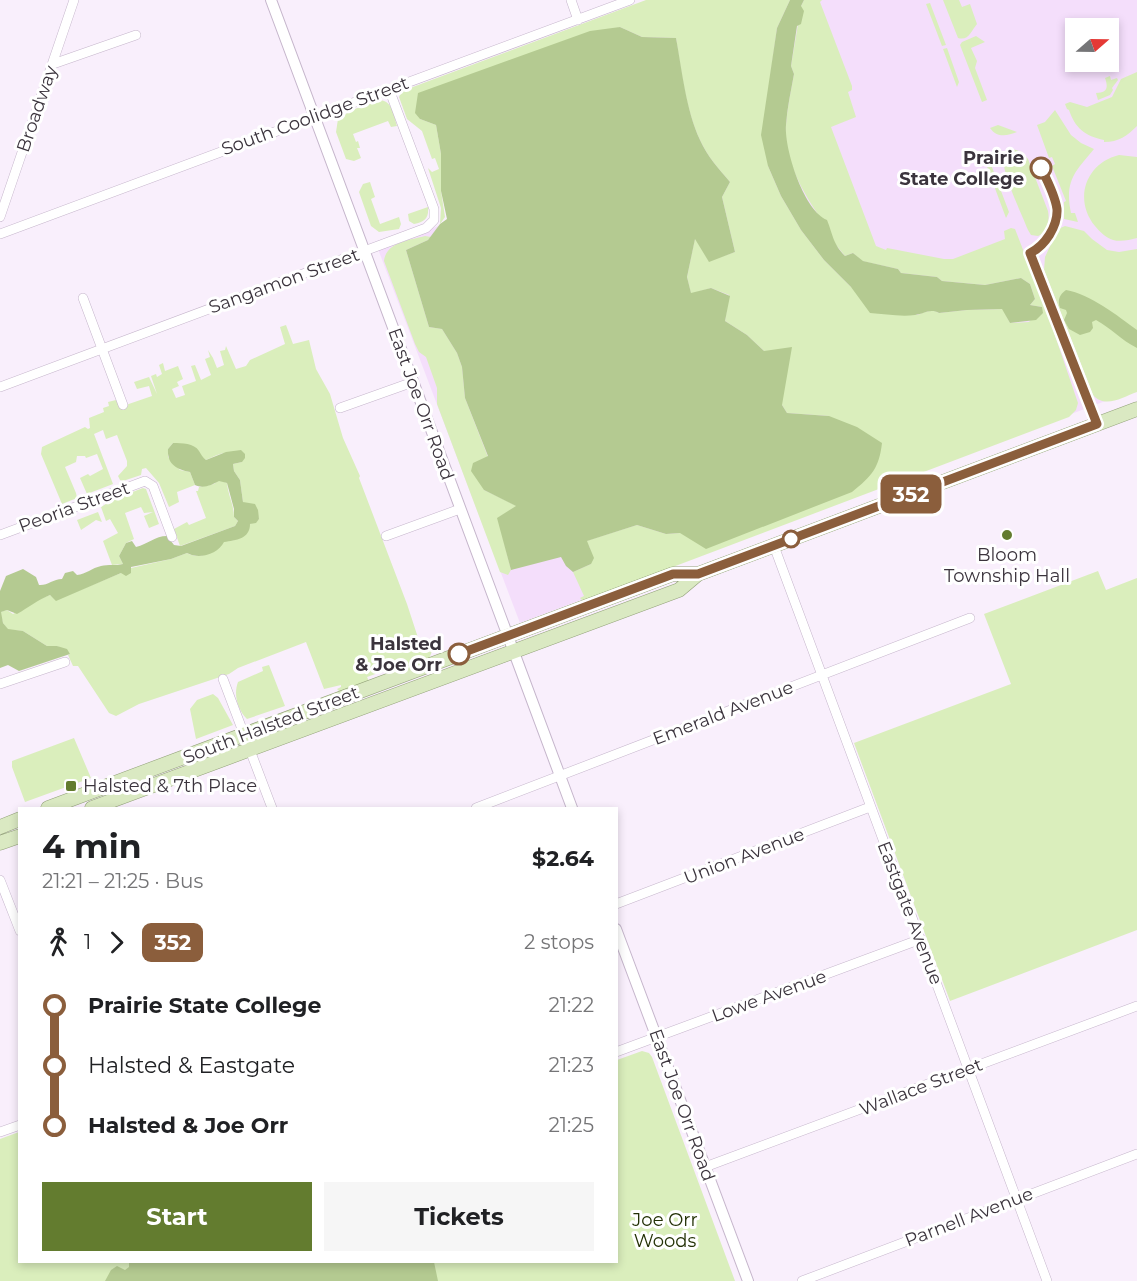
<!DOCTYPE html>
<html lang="en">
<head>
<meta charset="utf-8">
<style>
	:root { --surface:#fff; --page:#f6f6f6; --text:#202124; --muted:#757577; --accent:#637c2f }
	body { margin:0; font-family:Montserrat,sans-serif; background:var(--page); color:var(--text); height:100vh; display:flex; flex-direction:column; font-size:22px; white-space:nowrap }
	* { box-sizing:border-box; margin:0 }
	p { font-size:20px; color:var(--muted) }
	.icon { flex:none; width:33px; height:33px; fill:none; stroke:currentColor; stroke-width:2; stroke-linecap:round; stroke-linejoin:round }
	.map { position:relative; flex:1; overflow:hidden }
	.details { position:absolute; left:18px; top:807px; width:600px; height:456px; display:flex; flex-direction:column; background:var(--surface); border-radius:0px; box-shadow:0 3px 9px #0003 }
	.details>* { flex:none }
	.badge { padding:0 12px; border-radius:9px; font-size:21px; line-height:39px }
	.needle { width:39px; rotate:70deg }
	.controls { position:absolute; left:1065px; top:18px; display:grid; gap:12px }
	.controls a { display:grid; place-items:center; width:54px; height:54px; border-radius:0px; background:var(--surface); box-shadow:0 3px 9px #0003; font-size:30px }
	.map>.badge { position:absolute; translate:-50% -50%; box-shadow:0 0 0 3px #fff }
	.legs { display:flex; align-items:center; gap:9px; height:66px; padding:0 24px; font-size:20px }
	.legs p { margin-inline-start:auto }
	.headline { display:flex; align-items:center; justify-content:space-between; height:102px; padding:0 24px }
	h1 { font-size:33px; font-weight:700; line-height:45px }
	.action { display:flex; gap:12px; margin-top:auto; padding:12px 24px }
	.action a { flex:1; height:69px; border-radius:0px; background:var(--accent); color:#fff; font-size:24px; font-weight:700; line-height:69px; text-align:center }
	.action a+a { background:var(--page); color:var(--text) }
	ul { padding:0 24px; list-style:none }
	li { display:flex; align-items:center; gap:21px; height:60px; font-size:22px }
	li i { display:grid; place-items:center; width:9px; height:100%; margin:0 8px; background:currentColor }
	li i::after { content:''; width:15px; height:15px; margin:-8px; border:4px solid; border-radius:50%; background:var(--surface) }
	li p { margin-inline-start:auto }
	li:first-child i { background:linear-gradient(#0000 50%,currentColor 0) }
	li:last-child i { background:linear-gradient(currentColor 50%,#0000 0) }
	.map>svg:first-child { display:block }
</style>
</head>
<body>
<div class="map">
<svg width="1137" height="1281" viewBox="0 0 1137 1281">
	<rect width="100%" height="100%" fill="#f9effc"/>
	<path fill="#f4defb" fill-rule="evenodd" d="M649,0h488v389l-617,234 -142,-374 89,-34zM1076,28h32v34h-32z"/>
	<path fill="#daeebc" d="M646,0h144l-13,28 -7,51 -2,87 13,30 20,34 23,30 27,27 66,28c8,-3 15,-7 22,-2l28,-3 36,-1 7,14 19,-1 13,-15 -12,-2 5,-6 -5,-15 -9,-6 -36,7 -43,-4 -5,-4 -36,-4 -3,-4 -36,-8 -9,-8 -8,3 -13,-16v-5c-22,-32 -49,-69 -46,-110 1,-17 5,-34 8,-51l-3,-8 10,-60 3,-6h18l-2,2 32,84v4l-4,2 8,25 -25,10 45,119 10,4 1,-2 57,11h9l52,-20 -1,-8 7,-3 4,1 31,80 32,94 -2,7 -7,7 -486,184 -3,-3 4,-2 -11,-24 18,-8 -1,-16 -4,-7 51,-16 29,9 14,-1 149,-117 -42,-3 -5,-8 -17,-53 -18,-17 -22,-14 4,-26 -18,-7 -20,6 -4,-17 8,-39 14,23 26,-9 -13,-55 8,-15c-11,-13 -23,-26 -30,-42 -14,-30 -19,-70 -24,-102l-34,-1 -22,-10 -200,92 16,6 5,29v37l4,26 -5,7 1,-16 -13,-40 4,4 7,-3 -4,-11 -3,1 -10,-28 -15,-12 -8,-22 3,-6z
		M943,0h16l3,7 8,-3 7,20c-6,7 -8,17 -19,14z
		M930,3l16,42 -4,1 -16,-42z
		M976,36l9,6 -14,6 6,13 -2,7 12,32 -5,2 -22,-57 2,-3z
		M947,48l12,34 -2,5 -14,-38z
		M1137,72v54c-10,10 -18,16 -33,16v-2c-19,-4 -29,-12 -35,-30l-2,-1 -2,-5 5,-2 17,5 25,-10 9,-18z
		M1110,76l1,4 6,-2 1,2 -6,8 1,2 -3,5 -12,5 -2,-7c10,0 13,-4 9,-15z
		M379,100c13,0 15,15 18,26l-6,1 -3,-6 -35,13 3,8 2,-1 2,7h-3l4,10 -7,3 -8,-2 -10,-27 2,-13 14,-9z
		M1055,110l16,25 10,8 13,6c-18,22 -30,31 -23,64h4l3,9 -14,-3v-17l2,-1 -14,-35 3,-2 -3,-7 -3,1 -12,-33 8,-3z
		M998,125l19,7c-10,4 -20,6 -27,-4z
		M1013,149l9,3 6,7 20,52c2,10 -1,21 -10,25l-7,-1 -3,-5c-6,-15 -23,-51 -24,-65 0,-8 3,-13 9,-16z
		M987,154l22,58 -3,6 -23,-62z
		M1119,155l18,2v81c-8,2 -16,4 -24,2 -7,-2 -13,-8 -18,-14 -22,-27 -9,-63 24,-71z
		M370,182l5,15 -4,2 9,25 19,-7 2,7 -2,5 -20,3 -8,-6 -12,-34 4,-8z
		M428,207c1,11 -3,15 -14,17l-5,-3 -1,-7z
		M1065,226l19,5 8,8 15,11 12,2 18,-3v143c-14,5 -32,17 -44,3l-49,-125 1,-13 13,-28z
		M425,236l6,1 -3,3 -22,10 23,77 13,2 15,24 5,14 3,31 23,59 -4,33 33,16 -19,12 13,52 -3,5 -8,-3 -63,-168v-16l-11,-31 -7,-5 -4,-8 -31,-83c2,-19 26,-21 41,-25z
		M286,325l7,19 16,-4 7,29 14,25 13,44 17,38 -1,2 48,126 16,49 9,-2 -3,8 -36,13 -4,-3 -22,8 2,4 -29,11 -3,-3 4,-2v-2l-17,4 -18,-47 -68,26 -9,6 -90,30 -23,12 -7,-3 -31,-47h-5l-5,-11 2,-1 -13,-8h-10l-24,-15 -15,-1 -5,-7 -3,-11 7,-2 6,4 24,-14 13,-5 6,5 65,-27h10v-5l40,-9 16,-6c14,8 27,-1 37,-12l11,-1 15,-16 9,-5 -2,-6 -14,-11 -3,-22 -6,-9 -1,-7 9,-2c-15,-14 -19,-9 -36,-2l-33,-17 -5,6v8l12,13 10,2 5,13 -18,7 2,10 -10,5 -10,-24 -13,-15 -4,1 -1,6 -18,6 -3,-1 -2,-4 9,-10v-5l-10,-26 -11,4 -3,-9 -9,4 19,50 -26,10 -7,-16 8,-4 2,2 13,-7 -6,-15 -11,4 -1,-2h-8l-1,6 -11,5 11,26 1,5 -15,6 -21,-50 1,-7 43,-20 3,2 2,-1 -1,-10 15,-6 -1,-4 6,-2 -1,-4 8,-2 4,7 32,-11 -3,-10 -12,3 -3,-7 15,-5 8,17 -6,-18 5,-2 1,3 5,-3 -3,-9 4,-2 2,8 13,-5 5,13 -6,3 2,4 -7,3 4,9 9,-3 -3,-9 14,-5 -5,-15 4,-1 6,15 10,-5 -6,-16 5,-2 -2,-7 5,8 4,10 7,-3 -4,-14 5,-1 1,-4 10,23 10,-3 4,-6 35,-16 -5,-17z
		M219,480l8,3c1,12 7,22 7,34l4,4 -3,5 -55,20 -6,-17 13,-7 2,3 17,-7 -10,-27h2l1,-4 15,-3z
		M143,488l3,1 13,35 -10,4 -5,-12 9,-4 -9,1 -3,-6 -16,6 9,26 -8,4 -7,13 4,8 -11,1 -9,-24 15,-8 -8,-14 -4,2 -5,-14 13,-8z
		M98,512l4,10 -6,-2 -15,10 -4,-10z
		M1098,571l8,19 31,-12v352l-187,71 -96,-258 157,-59 -27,-70z
		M269,665l16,41 -38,13c-9,-9 -14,-24 -9,-37l25,-11 -1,-4z
		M213,694l5,4 15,27 -37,14 -6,-30 7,-9z
		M74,738l17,40 -66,24 -13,-35v-6z
		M642,1051l7,2 3,4 83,224h-735v-142l19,-7 1,130h596l1,-202z"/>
	<path fill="#b4ca91" d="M790,0h14l-3,6 3,5 -3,13 -4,2 -6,40 3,8c-3,17 -7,34 -8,51 -2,24 18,86 41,95 6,15 6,24 18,36l8,-3 10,8 35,8 3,4 36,4 5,4 43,4 36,-7 9,6 5,15 -5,6 12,2 1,6 -7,7 -26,3 -8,-14 -35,1 -28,3c-9,-5 -15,1 -24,2 -14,2 -31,-1 -45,-2l-19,-26 -27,-27 -23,-30 -20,-34 -13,-30 -7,-31 16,-107z
		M620,27l22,10 34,1c6,32 10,72 24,102 7,16 19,29 30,42l-8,15 13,55 -26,10 -14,-23 -8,38 4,16 20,-5 19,8 -5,25 22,14 17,16 28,-4 -10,58 5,8 42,3 28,11 25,16c-3,25 -10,33 -30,49l-146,57 -26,-16 -14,1 -29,-9 -50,16 7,17 -3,6 -18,8 -7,-6 -5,-9 -50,13 -14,-52 19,-12 -32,-16 -13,-19 2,-8 15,-7 -23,-58 -3,-31 -5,-14 -15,-24 -13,-2 -23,-77 22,-10 12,-16 7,-5 -6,-28v-37l-5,-29 -16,-6 -5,-6 3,-20 172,-62z
		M1066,290c24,4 52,26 71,40v18c-16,-8 -26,-20 -41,-28l-4,2 1,6 -3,4 -10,3 -11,-6 -5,-9 3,-7 -1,-3 -6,-2c-3,-8 0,-14 6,-18z
		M173,443c9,0 21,0 26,8 2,3 4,7 7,9l20,-8 15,-2 4,4v4l-3,4 -9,2 1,7 6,9 3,22 12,2 3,6 1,9 -3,4 -6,1c0,15 -14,16 -26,18 -6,12 -25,18 -37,11l-16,6 -40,8v6l-5,3 -5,-3 -65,28 -6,-6c-12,5 -21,12 -33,19l-10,-4 -6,2 2,11 5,6 15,2 24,15h10l10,3 3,5 -51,17 -11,-6 -8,3v-77l6,-15 17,-7 13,8 3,8c8,1 14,-6 23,-6l3,-6 8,-2 4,4c9,-1 15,-7 24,-9 7,-2 15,0 22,-2l-4,-8 7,-13 6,-2 4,6c12,-3 19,-11 31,-11l7,9 7,1 54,-20 3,-5 -4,-4v-8l-7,-26 -8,-2c-7,4 -16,8 -24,4l-5,-13c-14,-3 -23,-8 -22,-23z
		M129,1262h305l4,19h-333l6,-11 6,-4 8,4 4,-3z"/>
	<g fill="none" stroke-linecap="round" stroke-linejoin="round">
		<g stroke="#c6b6cc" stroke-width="10">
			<path id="minor" d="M571,0l7,20
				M53,64l83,-29
				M0,217l74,-217
				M0,234l630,-234
				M83,298l40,107
				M0,387l426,-159 8,-8v-11l-45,-120
				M340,408l73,-26
				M0,535l145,-54 8,5 19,51
				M386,536l74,-27
				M774,546l273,735
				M223,679l49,129
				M0,684l65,-22
				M476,808l494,-190
				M0,880l20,51
				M616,904l254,-97
				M616,1052l305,-113
				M0,1132l20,-7
				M705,1167l432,-161
				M802,1281l335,-127"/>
		</g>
		<g stroke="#c6b6cc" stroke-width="12">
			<path id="tertiary" d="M271,0l301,808
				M616,929l132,352"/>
		</g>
		<g stroke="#92a179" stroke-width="15">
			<path id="primary" d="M48,808l625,-234h25
				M92,808l587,-218 19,-16 439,-165
				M0,827l20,-8
				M0,843l20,-7"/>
		</g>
		<use href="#minor" stroke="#fff" stroke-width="9"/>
		<use href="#tertiary" stroke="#fff" stroke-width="10"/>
		<use href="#primary" stroke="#dae9c2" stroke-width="14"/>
	</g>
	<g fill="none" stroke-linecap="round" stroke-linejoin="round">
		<g stroke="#fff" stroke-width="14">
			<path id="line-1" d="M459,654l214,-80h25l399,-150 -67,-171c15,-7 28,-27 27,-44 -2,-14 -10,-29 -16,-41"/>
		</g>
		<use href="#line-1" stroke="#8b5e3c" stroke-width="9"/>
	</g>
	<g fill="#fff" stroke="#8b5e3c" stroke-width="3">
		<circle cx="1041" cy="168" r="10"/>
		<circle cx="791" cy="539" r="8"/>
		<circle cx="459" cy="654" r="10"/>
	</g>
	<g fill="#637c2f" stroke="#fff" stroke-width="2">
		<circle cx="1007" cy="535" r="6"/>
		<rect x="65" y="780" width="12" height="12" rx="3"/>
	</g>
	<g text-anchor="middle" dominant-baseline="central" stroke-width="6" stroke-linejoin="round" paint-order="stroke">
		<g font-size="18" fill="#3b343d" stroke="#fff">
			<text transform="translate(37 109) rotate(-71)">Broadway</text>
			<text transform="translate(315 116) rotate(-20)">South Coolidge Street</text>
			<text transform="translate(284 281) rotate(-20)">Sangamon Street</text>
			<text transform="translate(421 404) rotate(70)">East Joe Orr Road</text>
			<text transform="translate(74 507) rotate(-20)">Peoria Street</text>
			<text transform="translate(723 713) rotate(-21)">Emerald Avenue</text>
			<text transform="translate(271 725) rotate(-21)">South Halsted Street</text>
			<text transform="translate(744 856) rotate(-21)">Union Avenue</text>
			<text transform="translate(910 913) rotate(69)">Eastgate Avenue</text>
			<text transform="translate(769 996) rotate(-20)">Lowe Avenue</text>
			<text transform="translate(921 1087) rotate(-21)">Wallace Street</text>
			<text transform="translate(682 1105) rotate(70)">East Joe Orr Road</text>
			<text transform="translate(969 1217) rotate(-21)">Parnell Avenue</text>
		</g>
		<g font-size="18" font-weight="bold" fill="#3b343d" stroke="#fff" text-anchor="end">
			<text x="1024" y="158">Prairie<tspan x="1024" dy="21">State College</tspan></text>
			<text x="442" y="644">Halsted<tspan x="442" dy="21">&amp; Joe Orr</tspan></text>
		</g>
		<g font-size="18" fill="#3b343d" stroke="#fff">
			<text x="1007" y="555">Bloom<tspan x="1007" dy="21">Township Hall</tspan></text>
			<text x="83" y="786" text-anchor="start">Halsted &amp; 7th Place</text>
		</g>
		<g font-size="18" fill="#233105" stroke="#fff">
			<text x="665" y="1220">Joe Orr<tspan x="665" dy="21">Woods</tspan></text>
		</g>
	</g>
</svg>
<div class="controls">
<a><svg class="needle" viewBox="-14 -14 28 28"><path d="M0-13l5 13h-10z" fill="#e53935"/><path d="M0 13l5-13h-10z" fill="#757577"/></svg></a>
</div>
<b class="badge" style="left:911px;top:494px;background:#8b5e3c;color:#fff">352</b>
<section class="details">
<div class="headline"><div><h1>4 min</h1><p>21:21 – 21:25 · Bus</p></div><b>$2.64</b></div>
<div class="legs"><svg class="icon" aria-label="walk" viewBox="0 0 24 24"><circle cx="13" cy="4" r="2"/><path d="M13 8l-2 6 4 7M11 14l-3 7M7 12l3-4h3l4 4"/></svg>1<svg class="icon" aria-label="forward" viewBox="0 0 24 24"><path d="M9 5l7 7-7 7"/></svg><b class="badge" style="background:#8b5e3c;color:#fff">352</b><p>2 stops</p></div>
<ul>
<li><i style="color:#8b5e3c"></i><b>Prairie State College</b><p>21:22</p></li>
<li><i style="color:#8b5e3c"></i><span>Halsted &amp; Eastgate</span><p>21:23</p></li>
<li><i style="color:#8b5e3c"></i><b>Halsted &amp; Joe Orr</b><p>21:25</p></li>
</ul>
<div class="action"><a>Start</a><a>Tickets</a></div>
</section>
</div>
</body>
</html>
